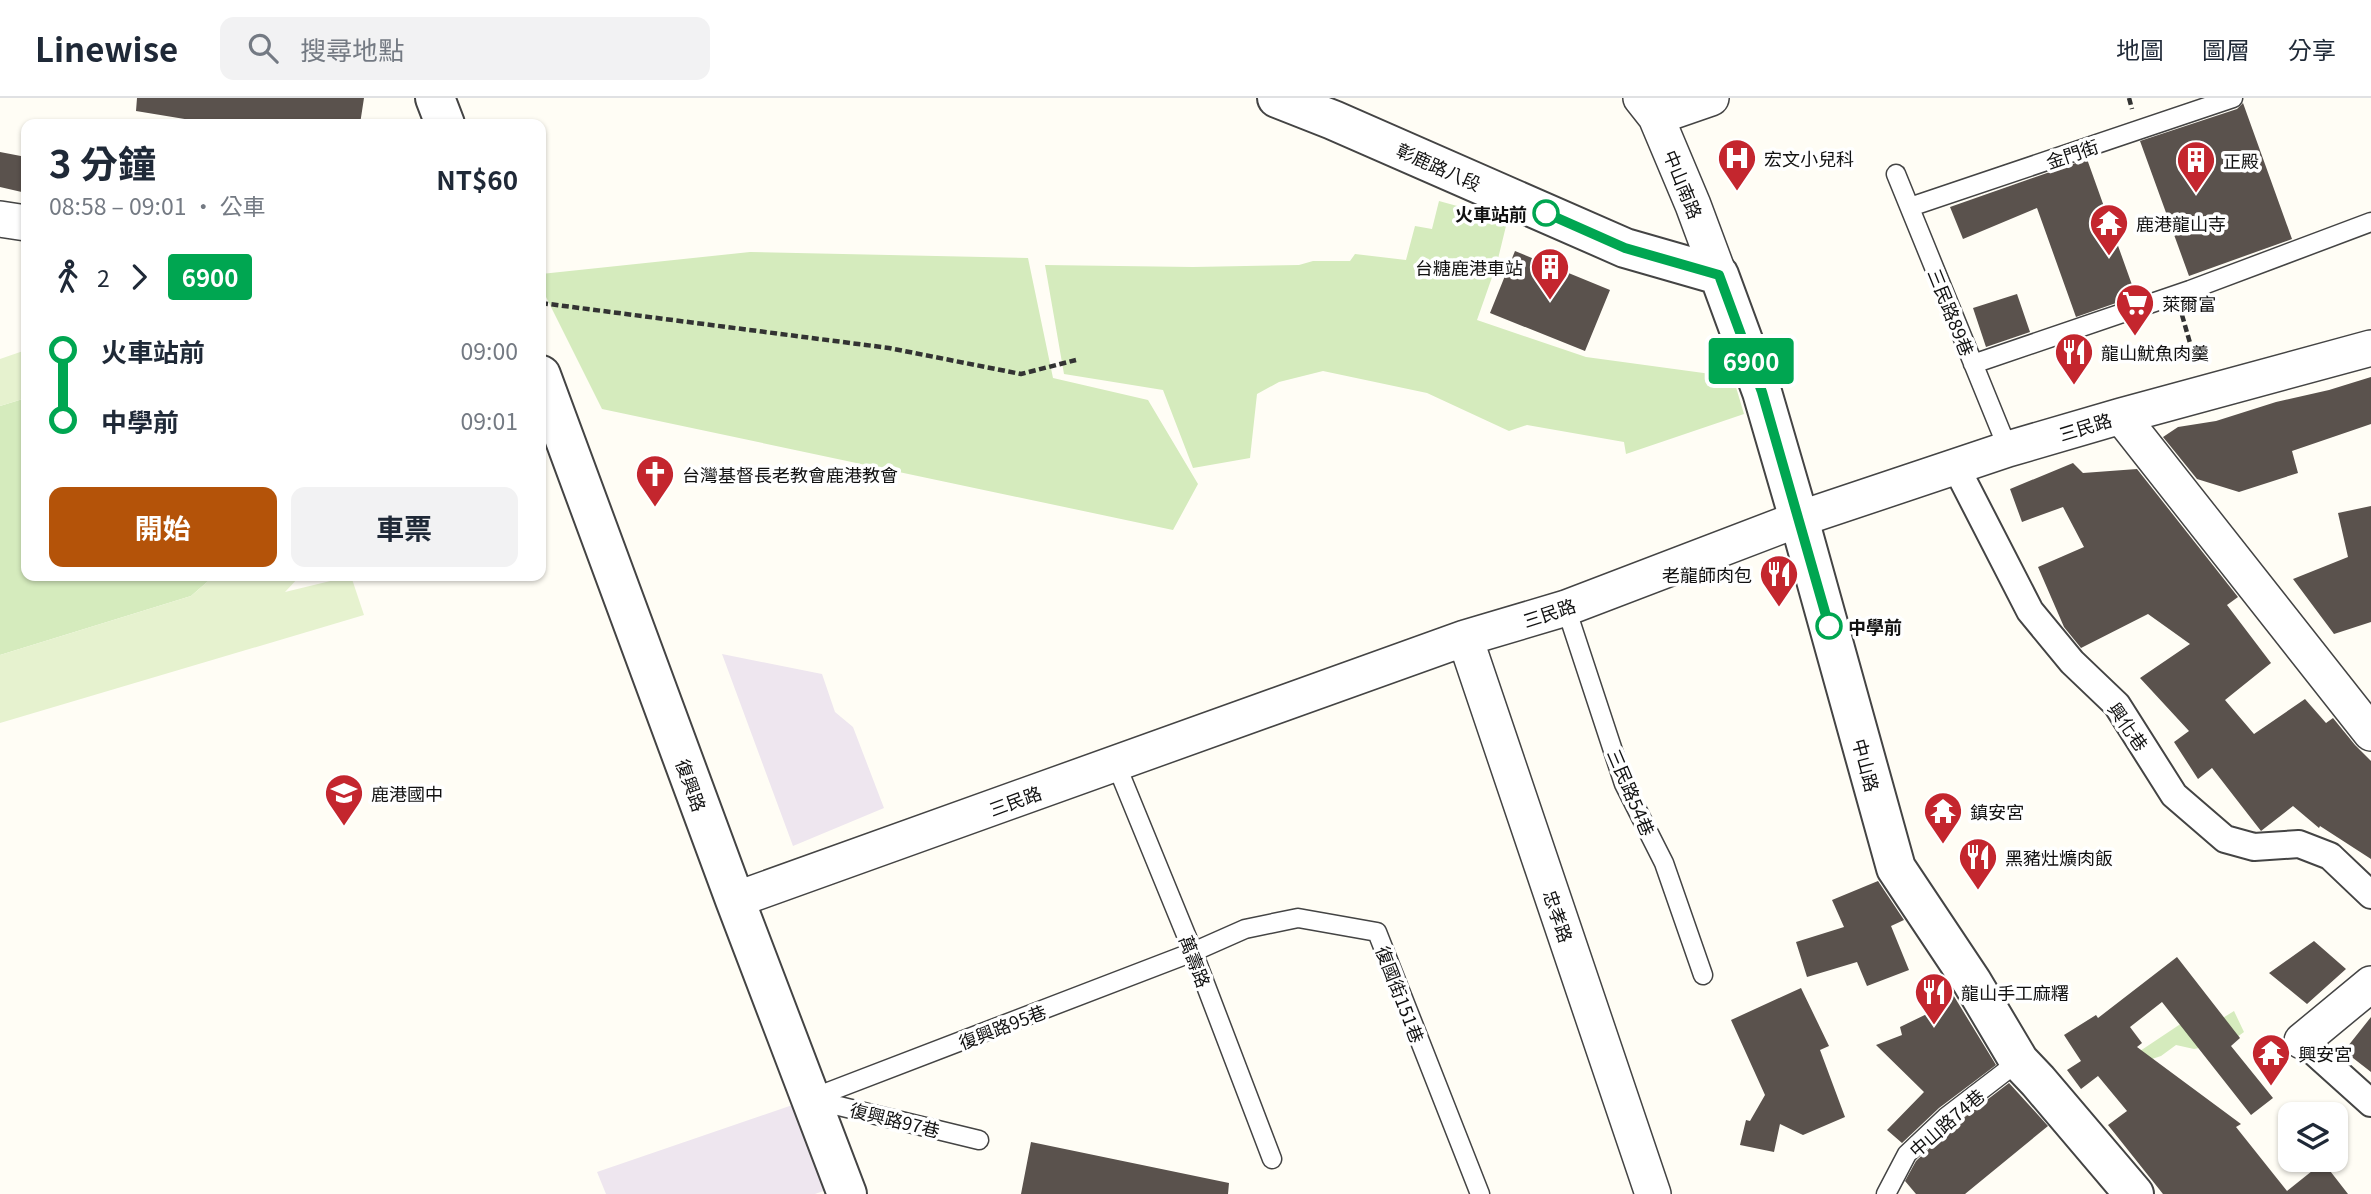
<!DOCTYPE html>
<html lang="zh-TW">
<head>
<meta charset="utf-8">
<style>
	:root { --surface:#fff; --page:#f2f2f3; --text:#1f2937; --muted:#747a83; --line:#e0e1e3; --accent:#b45309 }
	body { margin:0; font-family:Georgia,"Noto Sans TC",serif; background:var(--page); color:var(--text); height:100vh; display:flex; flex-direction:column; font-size:26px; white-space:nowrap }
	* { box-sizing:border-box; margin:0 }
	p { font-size:23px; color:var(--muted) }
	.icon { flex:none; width:38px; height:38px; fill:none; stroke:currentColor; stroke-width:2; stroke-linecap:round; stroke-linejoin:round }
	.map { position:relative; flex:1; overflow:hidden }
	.side { position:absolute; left:21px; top:21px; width:525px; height:462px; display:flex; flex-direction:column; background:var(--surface); border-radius:14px; box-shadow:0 2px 5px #0004 }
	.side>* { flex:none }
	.badge { padding:0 14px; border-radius:5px; font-size:24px; line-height:46px }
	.controls { position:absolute; left:2278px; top:1004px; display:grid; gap:14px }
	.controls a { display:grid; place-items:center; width:70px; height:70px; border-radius:14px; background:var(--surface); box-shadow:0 2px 5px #0004; font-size:35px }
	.map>.badge { position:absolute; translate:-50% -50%; box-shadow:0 0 0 4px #fff }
	.legs { display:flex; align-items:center; gap:10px; height:77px; padding:0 28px; font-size:23px }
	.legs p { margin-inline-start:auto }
	.headline { display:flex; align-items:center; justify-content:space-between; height:119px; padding:0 28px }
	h1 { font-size:38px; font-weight:700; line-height:52px }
	.button { display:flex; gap:14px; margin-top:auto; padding:14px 28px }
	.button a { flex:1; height:80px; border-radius:14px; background:var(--accent); color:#fff; font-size:28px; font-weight:700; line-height:80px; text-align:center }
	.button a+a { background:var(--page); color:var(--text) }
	ul { padding:0 28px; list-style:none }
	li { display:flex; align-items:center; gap:24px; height:70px; font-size:26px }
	li i { display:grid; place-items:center; width:10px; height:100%; margin:0 9px; background:currentColor }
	li i::after { content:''; width:18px; height:18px; margin:-9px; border:5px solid; border-radius:50%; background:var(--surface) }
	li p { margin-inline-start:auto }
	li:first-child i { background:linear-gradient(#0000 50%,currentColor 0) }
	li:last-child i { background:linear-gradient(currentColor 50%,#0000 0) }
	header { display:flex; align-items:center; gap:42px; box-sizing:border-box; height:98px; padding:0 35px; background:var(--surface); border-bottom:2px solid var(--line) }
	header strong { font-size:33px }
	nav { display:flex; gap:38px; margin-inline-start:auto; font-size:24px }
	.search { width:490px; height:63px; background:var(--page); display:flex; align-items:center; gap:18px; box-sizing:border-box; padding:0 24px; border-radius:14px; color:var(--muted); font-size:26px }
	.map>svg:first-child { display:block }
</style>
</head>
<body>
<header>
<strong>Linewise</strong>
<div class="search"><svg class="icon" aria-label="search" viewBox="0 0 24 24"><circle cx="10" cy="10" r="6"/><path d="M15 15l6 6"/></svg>搜尋地點</div>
<nav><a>地圖</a><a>圖層</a><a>分享</a></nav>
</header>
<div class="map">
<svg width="2371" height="1096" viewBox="0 0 2371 1096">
	<rect width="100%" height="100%" fill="#fffdf5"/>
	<path fill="#eee6ef" d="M722,556l100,20 13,38 18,15 31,81 -91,38z
		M810,1001l19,90 -14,5h-209l-9,-22z"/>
	<path fill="#d5ebbd" d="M1439,103l40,11 27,14 -9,37 -20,57 109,37 147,20 11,37 -118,40 -2,-12 -97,-17 -18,6 -82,-38 -104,-22 -44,11 -22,12 -7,64 -57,10 -30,-78 -99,-16 -19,-109 148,2 106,-2 14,-4h37l5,-7 51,6 9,-34 17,3z
		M750,154l278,6 25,120 95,22 50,84 -25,46 -571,-121 -61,-122v-13z
		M26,300v178h188l-23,20 -191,59v-249z
		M2234,913l10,21 -33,24 -6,-9 -11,2 -18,-4 -15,11 -15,5 -6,-10 57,-38 13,13z"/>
	<path fill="#e6f2cf" d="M26,252v48l-26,8v-47z
		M214,478h86l-15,16 66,-16 13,39 -364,108v-68l191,-59z"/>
	<path fill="#5a524d" d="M137,0h227l-4,26h-145l-79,-13z
		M2243,5l49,136 -103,37 -49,-135 97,-32z
		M0,54l26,5v36l-26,-6z
		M2087,61l49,137 -60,21 -39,-109 -74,31 -13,-32z
		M1515,153l95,39 -25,61 -95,-38z
		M2017,196l13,38 -44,15 -13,-39z
		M2371,279v47l-79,27 6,22 -59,19 -42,-13 -34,-42 15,-10 38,-6 60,-19 53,-12z
		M2073,365l10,10 54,-4 101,128 -11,8 44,58 -46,37 29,34 51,-35 21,24 7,-5 22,27 16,16v98l-51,-33 -1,2 -26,-22 -32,25 -49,-63 -14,11 -24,-37 15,-11 -49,-53 50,-34 -42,-30 -67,34 -17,-21 -26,-60 46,-20 -21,-40 -41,15 -12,-33z
		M2371,408v116l-37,12 -41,-55 55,-22 -10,-44z
		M1878,783l26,39 -13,6 18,44 -42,16 -10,-24 -50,15 -11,-35 48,-15 -12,-27z
		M2314,843l32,28 -39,35 -38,-31z
		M2177,859l63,81 -9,8 42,52 -22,17 -89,-113 -32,25 12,16 -5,4 104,77 -5,3 51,64 30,-24h10l21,27h-185l-55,-69 19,-14 -29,-35 -17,13 -14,-19 14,-9 -17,-26 32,-20 2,3z
		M1941,877l55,90 -57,43 -37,35 -15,-13 37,-38 -48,-47 26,-10 -2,-8 33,-16 -13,-22z
		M1801,890l28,58 -9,4 25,67 -42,18 -23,-11 -6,28 -34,-7 6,-25 4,1 15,-26 -34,-75z
		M2371,919v55l-27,-21z
		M2009,985l39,43 -83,68h-49l-11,-13 11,-20 37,-35z
		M1031,1044l198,41 -1,11h-207z"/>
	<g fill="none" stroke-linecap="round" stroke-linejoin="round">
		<g stroke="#444" stroke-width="21">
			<path id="service" d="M1896,76l112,275
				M1910,109l323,-109
				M1973,266l217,-74 181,-68
				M1566,510l58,176 40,79 39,112
				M1116,666l77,188 79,207
				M810,1001l383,-147 52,-23 53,-11 79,14 103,262
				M810,1001l169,41
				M1886,1096l21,-40 39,-37 73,-56"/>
		</g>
		<g stroke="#444" stroke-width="30">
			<path id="pedestrian" d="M1956,369l74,144 42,51 45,43 57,90 51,44 29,8 45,-3 31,12 41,39
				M2302,943l69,62"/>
		</g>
		<g stroke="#444" stroke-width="38">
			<path id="minor" d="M1641,0l15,19 37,88 26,70
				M1656,19l55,-19
				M0,121l26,4
				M2121,318l250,317
				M1465,540l188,556
				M735,802l730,-262 101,-30 233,-89 209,-70 113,-33 250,-68
				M2302,943l69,-57"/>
		</g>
		<g stroke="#444" stroke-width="42">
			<path id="tertiary" d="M435,0l10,26
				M1277,0l56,22 292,128 94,27 43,117 37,127 97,349 76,114 47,79 19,20 96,113
				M541,277l194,525 112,294"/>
		</g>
		<path stroke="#333" stroke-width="4.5" stroke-dasharray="7 3.5" stroke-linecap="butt" d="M2129,0l3,11
			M541,205l348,45 132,26 55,-14
			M2182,217l14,49"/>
		<use href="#service" stroke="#fff" stroke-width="18"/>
		<use href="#pedestrian" stroke="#fff" stroke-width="26"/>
		<use href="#minor" stroke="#fff" stroke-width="35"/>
		<use href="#tertiary" stroke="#fff" stroke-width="38"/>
	</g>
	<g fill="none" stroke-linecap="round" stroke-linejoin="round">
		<g stroke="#fff" stroke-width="16">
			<path id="line-1" d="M1546,115l79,35 94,27 43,117 67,234"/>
		</g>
		<use href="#line-1" stroke="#00a651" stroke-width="10"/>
	</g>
	<defs>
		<g id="hospital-pin" transform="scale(2.0125)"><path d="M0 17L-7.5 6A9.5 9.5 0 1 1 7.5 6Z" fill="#c4262e" stroke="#fff"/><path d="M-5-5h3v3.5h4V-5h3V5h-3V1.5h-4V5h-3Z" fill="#fff"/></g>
		<g id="building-pin" transform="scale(2.0125)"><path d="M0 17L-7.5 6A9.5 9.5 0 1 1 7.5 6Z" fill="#c4262e" stroke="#fff"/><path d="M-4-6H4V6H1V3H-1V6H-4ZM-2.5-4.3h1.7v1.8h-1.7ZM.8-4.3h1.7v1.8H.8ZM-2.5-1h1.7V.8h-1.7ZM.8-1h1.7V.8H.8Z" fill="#fff"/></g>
		<g id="temple-pin" transform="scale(2.0125)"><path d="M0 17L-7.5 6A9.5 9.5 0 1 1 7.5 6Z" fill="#c4262e" stroke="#fff"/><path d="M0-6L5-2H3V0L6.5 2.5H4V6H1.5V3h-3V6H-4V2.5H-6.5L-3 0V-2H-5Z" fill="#fff"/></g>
		<g id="supermarket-pin" transform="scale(2.0125)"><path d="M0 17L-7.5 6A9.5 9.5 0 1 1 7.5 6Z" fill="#c4262e" stroke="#fff"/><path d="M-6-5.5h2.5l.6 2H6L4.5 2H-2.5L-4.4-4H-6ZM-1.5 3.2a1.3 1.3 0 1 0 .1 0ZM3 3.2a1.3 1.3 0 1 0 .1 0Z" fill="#fff"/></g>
		<g id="restaurant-pin" transform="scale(2.0125)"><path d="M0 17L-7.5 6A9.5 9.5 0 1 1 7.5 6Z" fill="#c4262e" stroke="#fff"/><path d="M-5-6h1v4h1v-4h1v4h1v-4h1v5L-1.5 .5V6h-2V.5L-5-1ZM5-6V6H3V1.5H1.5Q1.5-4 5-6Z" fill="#fff"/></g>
		<g id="church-pin" transform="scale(2.0125)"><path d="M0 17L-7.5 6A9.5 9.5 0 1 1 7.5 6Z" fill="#c4262e" stroke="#fff"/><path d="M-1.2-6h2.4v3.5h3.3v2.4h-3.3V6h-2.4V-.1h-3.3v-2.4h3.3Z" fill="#fff"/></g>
		<g id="school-pin" transform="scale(2.0125)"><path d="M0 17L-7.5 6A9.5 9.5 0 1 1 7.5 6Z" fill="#c4262e" stroke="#fff"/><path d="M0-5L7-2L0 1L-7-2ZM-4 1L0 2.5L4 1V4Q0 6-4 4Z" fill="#fff"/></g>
	</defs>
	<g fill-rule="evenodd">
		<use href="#hospital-pin" x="1737" y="60"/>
		<use href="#building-pin" x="2196" y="62"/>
		<use href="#temple-pin" x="2109" y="125"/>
		<use href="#building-pin" x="1550" y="169"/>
		<use href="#supermarket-pin" x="2135" y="205"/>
		<use href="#restaurant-pin" x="2074" y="254"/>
		<use href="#church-pin" x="655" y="376"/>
		<use href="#restaurant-pin" x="1779" y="476"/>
		<use href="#school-pin" x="344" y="695"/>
		<use href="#temple-pin" x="1943" y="713"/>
		<use href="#restaurant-pin" x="1978" y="759"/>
		<use href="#restaurant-pin" x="1934" y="894"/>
		<use href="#temple-pin" x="2271" y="955"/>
	</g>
	<g fill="#fff" stroke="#00a651" stroke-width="3.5">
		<circle cx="1546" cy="115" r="12"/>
		<circle cx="1829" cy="528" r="12"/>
	</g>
	<g text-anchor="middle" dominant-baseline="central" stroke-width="7" stroke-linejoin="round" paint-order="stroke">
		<g font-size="18" fill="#111" stroke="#fff">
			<text transform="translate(2072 55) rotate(-19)">金門街</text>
			<text transform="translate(1439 68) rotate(24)">彰鹿路八段</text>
			<text transform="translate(1684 86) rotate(68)">中山南路</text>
			<text transform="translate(1952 214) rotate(68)">三民路89巷</text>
			<text transform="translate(2085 328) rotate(-17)">三民路</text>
			<text transform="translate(1549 514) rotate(-18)">三民路</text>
			<text transform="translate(2129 628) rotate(55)">興化巷</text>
			<text transform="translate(1867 667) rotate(75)">中山路</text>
			<text transform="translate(692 687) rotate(70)">復興路</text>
			<text transform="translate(1632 694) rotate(67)">三民路54巷</text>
			<text transform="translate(1015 702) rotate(-20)">三民路</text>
			<text transform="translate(1559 818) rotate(71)">忠孝路</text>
			<text transform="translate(1196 863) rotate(69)">萬壽路</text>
			<text transform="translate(1401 896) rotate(69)">復國街151巷</text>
			<text transform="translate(1002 928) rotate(-21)">復興路95巷</text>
			<text transform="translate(895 1021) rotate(14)">復興路97巷</text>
			<text transform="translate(1946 1024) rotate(-41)">中山路74巷</text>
		</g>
		<g font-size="18" fill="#111" stroke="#fff" text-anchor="start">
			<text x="1764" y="60">宏文小兒科</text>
			<text x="2223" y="62">正殿</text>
			<text x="2136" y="125">鹿港龍山寺</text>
			<text x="1523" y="169" text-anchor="end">台糖鹿港車站</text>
			<text x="2162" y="205">萊爾富</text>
			<text x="2101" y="254">龍山魷魚肉羹</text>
			<text x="682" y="376">台灣基督長老教會鹿港教會</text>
			<text x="1752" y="476" text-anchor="end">老龍師肉包</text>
			<text x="371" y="695">鹿港國中</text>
			<text x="1970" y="713">鎮安宮</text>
			<text x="2005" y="759">黑豬灶爌肉飯</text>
			<text x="1961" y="894">龍山手工麻糬</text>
			<text x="2298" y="955">興安宮</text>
		</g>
		<g font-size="18" font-weight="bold" fill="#111" stroke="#fff" text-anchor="end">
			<text x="1527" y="115">火車站前</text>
			<text x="1848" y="528" text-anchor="start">中學前</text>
		</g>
	</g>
</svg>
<div class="controls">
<a><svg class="icon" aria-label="layers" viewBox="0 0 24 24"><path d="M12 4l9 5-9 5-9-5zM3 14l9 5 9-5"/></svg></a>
</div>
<b class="badge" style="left:1751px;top:263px;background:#00a651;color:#fff">6900</b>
<section class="side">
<div class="headline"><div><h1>3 分鐘</h1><p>08:58 – 09:01 · 公車</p></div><b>NT$60</b></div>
<div class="legs"><svg class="icon" aria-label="walk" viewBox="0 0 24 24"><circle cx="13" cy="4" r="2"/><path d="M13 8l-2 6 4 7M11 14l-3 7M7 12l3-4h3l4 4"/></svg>2<svg class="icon" aria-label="forward" viewBox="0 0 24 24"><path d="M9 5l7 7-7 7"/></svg><b class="badge" style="background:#00a651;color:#fff">6900</b></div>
<ul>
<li><i style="color:#00a651"></i><b>火車站前</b><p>09:00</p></li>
<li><i style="color:#00a651"></i><b>中學前</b><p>09:01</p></li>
</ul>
<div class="button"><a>開始</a><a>車票</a></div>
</section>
</div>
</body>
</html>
